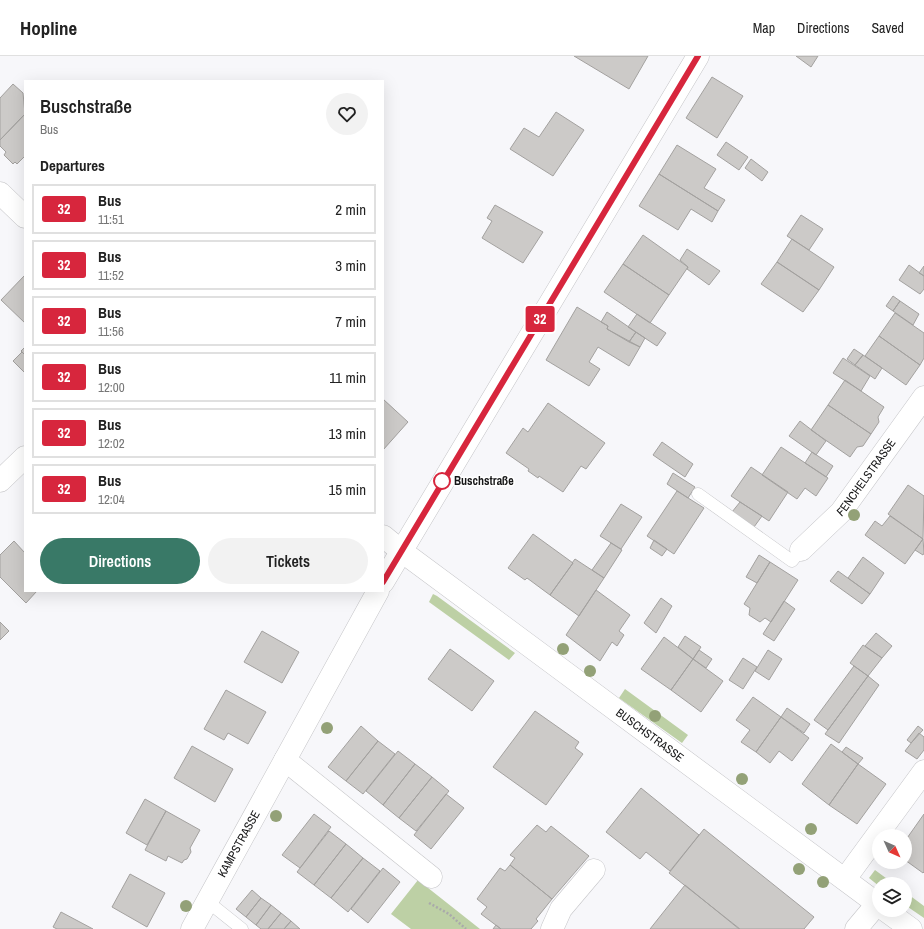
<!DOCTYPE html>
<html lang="en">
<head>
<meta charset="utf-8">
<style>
	:root { --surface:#fff; --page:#f2f2f2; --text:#222; --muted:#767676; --line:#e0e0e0; --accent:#397967 }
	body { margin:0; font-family:"Archivo Narrow",sans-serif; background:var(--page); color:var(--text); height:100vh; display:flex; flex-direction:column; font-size:15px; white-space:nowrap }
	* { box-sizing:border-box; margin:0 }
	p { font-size:13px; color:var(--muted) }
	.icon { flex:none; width:22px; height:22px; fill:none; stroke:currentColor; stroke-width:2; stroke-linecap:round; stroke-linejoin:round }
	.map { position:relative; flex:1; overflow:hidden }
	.panel { position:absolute; left:24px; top:24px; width:360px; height:512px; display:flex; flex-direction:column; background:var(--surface); border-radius:0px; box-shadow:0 4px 16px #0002 }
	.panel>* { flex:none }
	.badge { padding:0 8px; border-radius:3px; font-size:14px; line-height:26px }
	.needle { width:26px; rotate:135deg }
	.fabs { position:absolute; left:872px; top:773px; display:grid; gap:8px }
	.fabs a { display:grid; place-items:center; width:40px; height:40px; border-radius:50%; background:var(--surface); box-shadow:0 4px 16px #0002; font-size:20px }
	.map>.badge { position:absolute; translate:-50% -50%; box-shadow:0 0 0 2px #fff }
	h2 { padding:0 16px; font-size:15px; line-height:36px }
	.round { display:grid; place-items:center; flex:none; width:42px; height:42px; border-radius:21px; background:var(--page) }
	.summary { display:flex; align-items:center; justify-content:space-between; height:68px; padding:0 16px }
	h1 { font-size:19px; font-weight:600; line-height:30px }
	.button { display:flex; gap:8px; margin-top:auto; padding:8px 16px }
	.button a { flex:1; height:46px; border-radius:24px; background:var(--accent); color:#fff; font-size:16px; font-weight:600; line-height:46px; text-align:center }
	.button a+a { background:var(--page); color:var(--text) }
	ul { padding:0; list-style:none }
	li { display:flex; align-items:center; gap:12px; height:50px; margin:0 8px 6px; padding:0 8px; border:2px solid var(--line); border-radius:0px }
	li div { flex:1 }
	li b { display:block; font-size:15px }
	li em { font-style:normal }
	li .badge { min-width:44px; font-weight:700; text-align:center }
	header { display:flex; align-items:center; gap:24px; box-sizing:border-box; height:56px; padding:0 20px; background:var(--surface); border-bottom:1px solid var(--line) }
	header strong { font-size:19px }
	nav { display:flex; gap:22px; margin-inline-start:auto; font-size:14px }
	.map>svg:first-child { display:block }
</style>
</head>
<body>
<header>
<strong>Hopline</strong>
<nav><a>Map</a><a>Directions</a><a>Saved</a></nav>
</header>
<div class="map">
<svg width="924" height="873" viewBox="0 0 924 873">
	<rect width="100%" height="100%" fill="#f7f7fa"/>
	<path fill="#bdd0a5" d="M433,538l4,2 78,57 -6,7 -80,-58z
		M625,633l63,46 -6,8 -63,-45z
		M875,814l19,14h-15v2l-10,-8z
		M418,824l62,49h-69l-20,-15z
		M905,836l19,14v12l-19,-13z"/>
	<path fill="#cccac8" stroke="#a3a19f" d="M574,0h74l-19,33z
		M796,0h22l-7,11z
		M712,21l31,19 -26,42 -31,-20z
		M13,28l10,9 2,21 -25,26v-42z
		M556,56l28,18 -31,46 -43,-27 14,-21 15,9z
		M25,58v42l-8,8 -2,-2 -2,2 -9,-9 2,-3 -6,-6v-6z
		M726,86l22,15 -9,13 -22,-15z
		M677,89l39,24 -12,19 21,12 -7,11 -59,-37z
		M751,103l17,13 -6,9 -17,-13z
		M659,118l59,37 -6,11 -21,-13 -13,21 -39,-24z
		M495,149l48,27 -20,31 -41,-25 10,-17 -5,-3z
		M801,159l22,14 -14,21 -22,-14z
		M643,179l45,32 -19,28 -46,-31z
		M792,183l42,28 -15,23 -42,-28z
		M687,193l33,22 -11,14 -22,-16 1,-2 -8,-7z
		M777,206l42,28 -16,22 -42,-28z
		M623,208l46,31 -19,28 -46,-31z
		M909,209l15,11v13l-4,5 -21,-14z
		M924,210v10l-5,-3z
		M25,219v48l-24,-23z
		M893,240l7,5 -7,10 -7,-5z
		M900,245l19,13 -6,11 -20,-14z
		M577,251l31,19 -1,3 33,18 -11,19 -31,-19 -9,15 11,7 -11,17 -43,-26z
		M607,256l29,20 -7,10 -22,-13 1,-3 -7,-4z
		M895,257l29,20v25l-4,7 -41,-29z
		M637,258l29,19 -9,13 -29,-19z
		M636,276l9,6 -5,9 -11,-5z
		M879,280l41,29 -14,20 -41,-29z
		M25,291v8l-4,-4z
		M854,293l9,6 -8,10 -8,-6z
		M22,296l3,3v18l-12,-12z
		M863,299l19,13 -7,11 -20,-14z
		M843,302l27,18 -9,15 -28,-18z
		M845,324l39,27 -6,10 1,5 -8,12 -43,-29z
		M383,343l25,23 -25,28z
		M548,347l57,40 -19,26 -5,-3 -18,26 -24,-16 -1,2 -10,-7 1,-2 -23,-16 17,-25 5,4z
		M828,349l43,29 -8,12 -6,1 -7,10 -39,-27z
		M800,365l26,20 -10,14 -27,-19z
		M662,386l31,22 -8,13 -32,-22z
		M781,391l47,31 -12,18 -11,-8 -8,11 -35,-24z
		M812,396l21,14 -7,11 -21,-14z
		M751,411l37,25 -19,29 -38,-25z
		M673,417l22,14 -7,11 -21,-14z
		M908,429l16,11 -1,43 -35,-25z
		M677,435l27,17 -30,46 -27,-18z
		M740,446l22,14 -8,11 -22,-15z
		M621,448l21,13 -21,32 -21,-13z
		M890,460l33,23 -18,25 -40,-29 10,-14 7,5z
		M533,478l40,29 -23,32 -23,-17 -2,2 -17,-12z
		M923,483l1,14 -1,2 -8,-5z
		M654,484l13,9 -5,7 -12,-8z
		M14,485l11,12v38h12l-11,12 -26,-26v-22z
		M611,487l11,7 -18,28 -12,-8z
		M759,499l11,7 -13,21 -11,-6z
		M863,501l21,16 -14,21 -22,-16z
		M575,503l29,19 -25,38 -29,-21 23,-32h-1z
		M770,506l28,18 -27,42 -6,-4 -5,4 -11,-7 1,-7 -6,-4z
		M838,515l32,23 -8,10 -32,-23z
		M596,534l34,25 -11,16 5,4 -7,11 -5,-4 -12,19 -34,-26z
		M661,542l11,8 -16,27 -12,-10z
		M784,545l11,8 -21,32 -11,-7z
		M0,566l9,9 -9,9z
		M262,575l37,21 -17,31 -38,-21z
		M876,577l16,13 -10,12 -17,-12z
		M685,580l16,11 -8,12 -15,-12z
		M664,581l29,22 -22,31 -30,-21z
		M863,589l19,13 -14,18 -18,-13z
		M450,593l44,32 -22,30 -44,-32z
		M699,594l13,9 -6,9 -13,-9z
		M768,594l14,9 -13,21 -14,-9z
		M743,602l14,9 -14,22 -14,-9z
		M693,603l30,22 -22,31 -30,-22z
		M854,610l14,10 -40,54 -14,-10z
		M868,620l11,9 -40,58 -14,-9z
		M226,634l40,22 -18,32 -20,-11 -4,7 -20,-11z
		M753,641l28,20 -25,35 -15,-10 9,-12 -14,-10z
		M787,652l23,16 -6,9 -23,-16z
		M535,655l44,31 -4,6 8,6 -37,51 -53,-38z
		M781,661l28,21 -17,23 -13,-10 -9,12 -14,-11z
		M361,670l17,15 -32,40 -18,-14z
		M918,670l5,4 -12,13 -4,-3z
		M919,677l5,4v13l-7,9 -12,-8z
		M378,685l17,13 -32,40 -17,-13z
		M831,688l27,20 -29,41 -27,-21z
		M192,690l41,23 -18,33 -41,-24z
		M846,691l17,11 -5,6 -16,-12z
		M398,695l17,13 -32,41 -17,-14z
		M415,708l17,13 -33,41 -16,-13z
		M858,708l28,20 -29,40 -28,-19z
		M432,721l17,14 -33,40 -17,-13z
		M641,732l58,47 -29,36 -24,-19 -6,7 -34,-27z
		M446,738l18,14 -33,41 -17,-14z
		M145,743l21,12 -19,34 -21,-12z
		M166,755l34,19 -10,18 1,4 -4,7 -3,1 -2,3 -14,-7 -2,5 -21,-11z
		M314,758l17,13 -31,41 -18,-13z
		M924,758v58l-1,1 -18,-13v-19z
		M537,769l9,7 5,-6 38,30 -37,43 -42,-34 5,-7 -5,-3z
		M704,773l110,88 -10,12h-64l-71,-56z
		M329,775l17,13 -32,41 -17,-13z
		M346,788l17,14 -32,40 -17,-13z
		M363,802l17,13 -32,41 -17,-14z
		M510,809l42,34 -16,20 2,2 -7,8h-30l-20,-15 6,-7 -10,-8 23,-31 5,3z
		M383,812l17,14 -32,41 -17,-14z
		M130,818l35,19 -18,34 -35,-20z
		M685,829l54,44h-89z
		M252,834l9,8 -15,19 -10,-8z
		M261,842l10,7 -15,20 -10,-8z
		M271,849l10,8 -13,16h-7l-5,-4z
		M61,856l32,17h-36l-4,-2z
		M281,857l10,8 -7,8h-16z
		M291,865l9,8h-16z
		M496,869l5,4h-8z"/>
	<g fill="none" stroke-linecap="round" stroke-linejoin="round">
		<g stroke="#c5c5c8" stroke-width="13">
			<path id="service" d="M698,438l94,67 9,-11
				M207,845l35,28"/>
		</g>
		<g stroke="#c5c5c8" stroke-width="23">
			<g id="minor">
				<path d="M0,137l25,24"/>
				<path d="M0,425l25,-24"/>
				<path id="s1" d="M383,480l17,14 479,355"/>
				<path id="s2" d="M801,494l40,-38 83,-115"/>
				<path d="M383,526l315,-526"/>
				<path d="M285,704l146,117"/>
				<path d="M845,823l79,-108"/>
				<path d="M885,854l26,19"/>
				<path id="s3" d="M192,873l186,-338"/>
				<path d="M552,873l9,-20 33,-39"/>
				<path d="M856,873l21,-25"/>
			</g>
		</g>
		<path stroke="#a9a9ab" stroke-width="2.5" stroke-dasharray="2 2" stroke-linecap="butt" d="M429,847l20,11 17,15"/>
		<use href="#service" stroke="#fff" stroke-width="12"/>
		<use href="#minor" stroke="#fff" stroke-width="22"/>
	</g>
	<g fill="#93a177">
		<circle cx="854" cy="459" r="6"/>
		<circle cx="563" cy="593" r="6"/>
		<circle cx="590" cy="615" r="6"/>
		<circle cx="655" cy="660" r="6"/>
		<circle cx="327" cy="672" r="6"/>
		<circle cx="742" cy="723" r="6"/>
		<circle cx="276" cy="760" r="6"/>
		<circle cx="811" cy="773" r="6"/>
		<circle cx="799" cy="813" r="6"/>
		<circle cx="823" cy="826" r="6"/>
		<circle cx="186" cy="850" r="6"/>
	</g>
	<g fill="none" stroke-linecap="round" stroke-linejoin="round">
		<g stroke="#fff" stroke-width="9">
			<path id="line" d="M383,526l315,-526"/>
		</g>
		<use href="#line" stroke="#d7263d" stroke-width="6"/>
	</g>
	<circle fill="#fff" stroke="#d7263d" stroke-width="2" cx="442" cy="425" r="8"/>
	<g text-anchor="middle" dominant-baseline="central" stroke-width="3" stroke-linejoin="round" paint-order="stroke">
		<g font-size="12" fill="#161617" stroke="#fff">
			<text stroke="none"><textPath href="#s2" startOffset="98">FENCHELSTRASSE</textPath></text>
			<text stroke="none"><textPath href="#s1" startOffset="333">BUSCHSTRASSE</textPath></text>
			<text stroke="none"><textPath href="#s3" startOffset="97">KAMPSTRASSE</textPath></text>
		</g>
		<g font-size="12" font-weight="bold" fill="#161617" stroke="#fff" text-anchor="start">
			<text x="454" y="425">Buschstraße</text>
		</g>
	</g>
</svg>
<div class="fabs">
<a><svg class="needle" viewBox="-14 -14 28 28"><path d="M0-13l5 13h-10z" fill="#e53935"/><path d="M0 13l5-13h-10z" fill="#767676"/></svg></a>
<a><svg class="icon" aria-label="layers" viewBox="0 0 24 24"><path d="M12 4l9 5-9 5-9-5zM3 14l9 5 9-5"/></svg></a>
</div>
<b class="badge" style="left:540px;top:263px;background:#d7263d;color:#fff">32</b>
<section class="panel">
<div class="summary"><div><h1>Buschstraße</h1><p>Bus</p></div><a class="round"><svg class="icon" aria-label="heart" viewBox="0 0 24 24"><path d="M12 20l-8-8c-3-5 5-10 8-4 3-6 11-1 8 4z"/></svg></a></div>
<h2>Departures</h2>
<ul>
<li><span class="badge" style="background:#d7263d;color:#fff">32</span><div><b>Bus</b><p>11:51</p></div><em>2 min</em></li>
<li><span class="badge" style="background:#d7263d;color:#fff">32</span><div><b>Bus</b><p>11:52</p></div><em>3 min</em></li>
<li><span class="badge" style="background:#d7263d;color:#fff">32</span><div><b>Bus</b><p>11:56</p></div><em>7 min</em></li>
<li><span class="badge" style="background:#d7263d;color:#fff">32</span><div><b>Bus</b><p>12:00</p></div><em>11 min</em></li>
<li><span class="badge" style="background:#d7263d;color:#fff">32</span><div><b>Bus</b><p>12:02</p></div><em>13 min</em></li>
<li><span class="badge" style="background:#d7263d;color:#fff">32</span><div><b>Bus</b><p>12:04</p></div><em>15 min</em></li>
</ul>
<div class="button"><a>Directions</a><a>Tickets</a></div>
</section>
</div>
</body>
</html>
